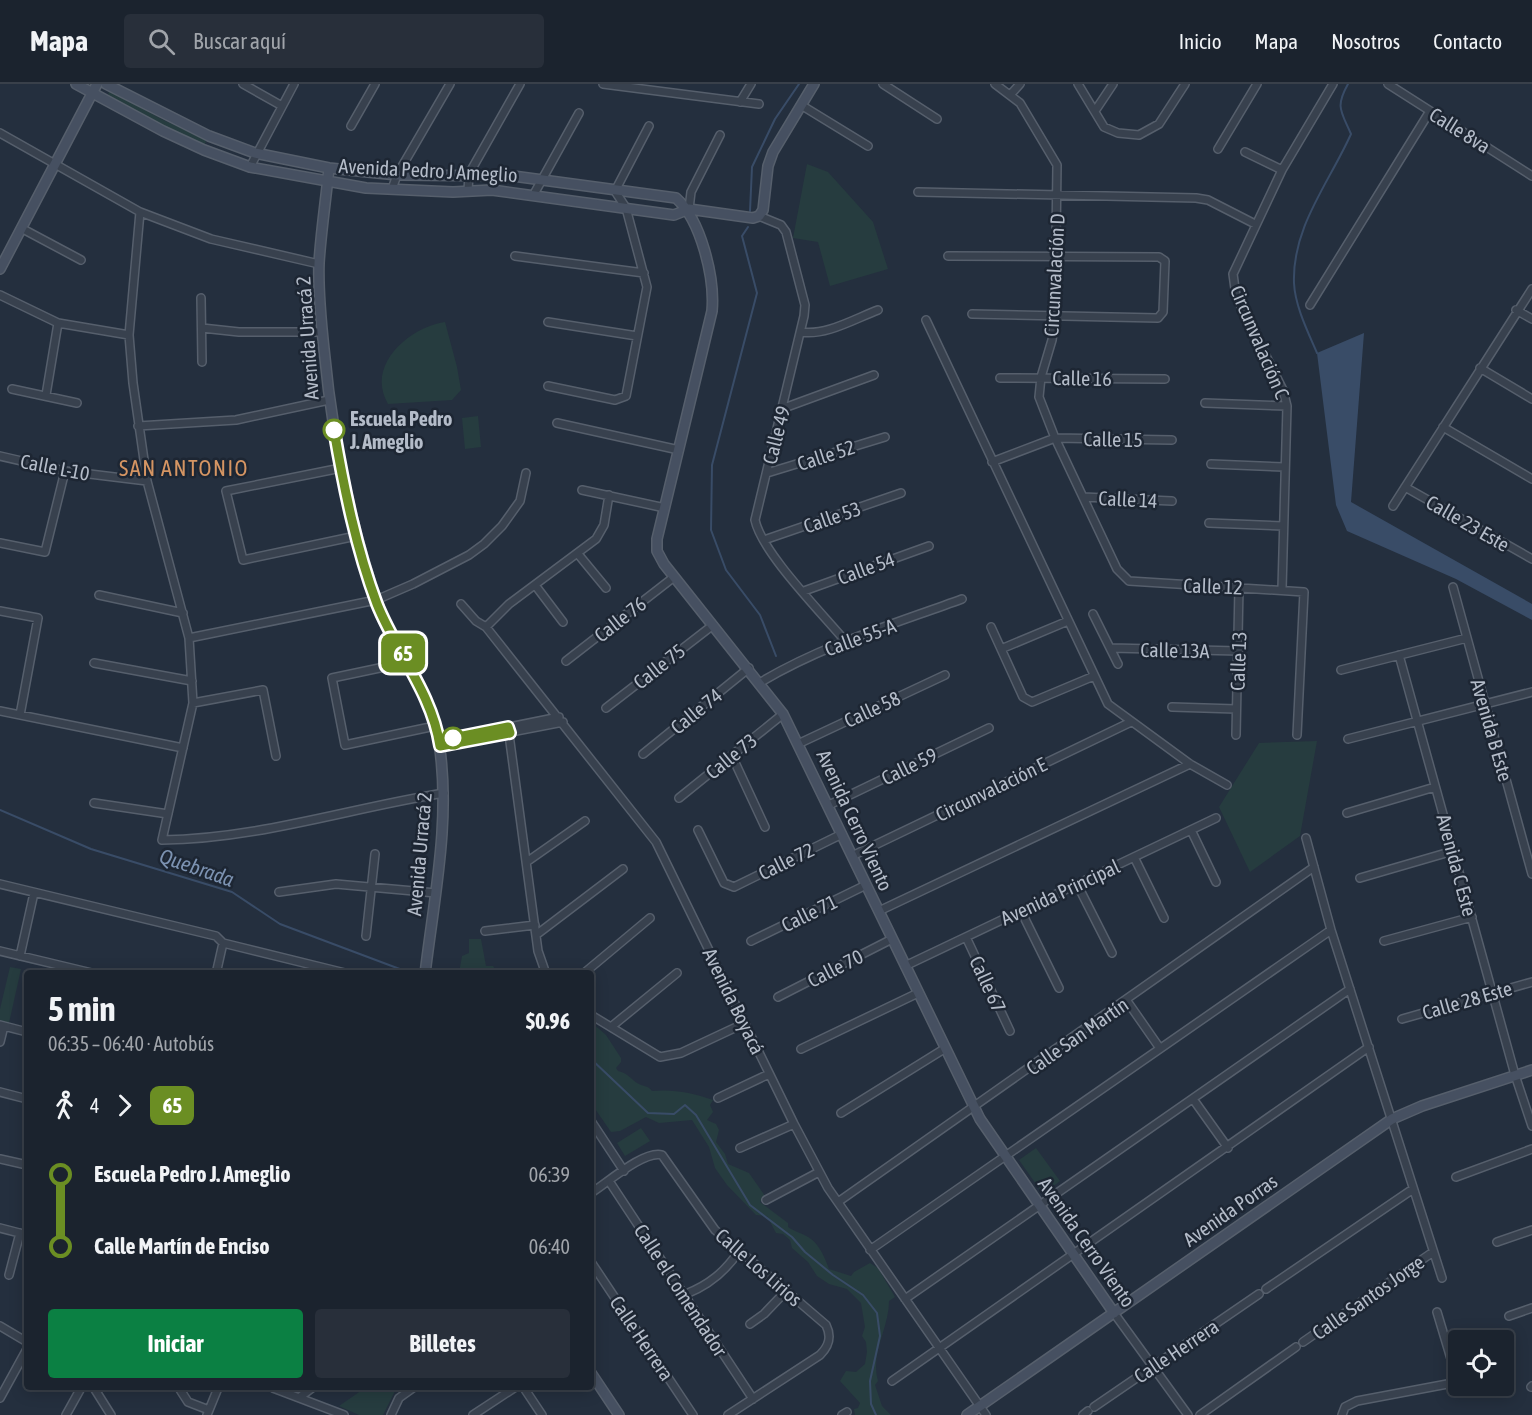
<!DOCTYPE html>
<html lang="es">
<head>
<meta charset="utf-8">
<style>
	:root { --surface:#1b232e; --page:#282f3a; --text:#f1f3f6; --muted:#a0a4aa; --line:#39404a; --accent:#0b8043 }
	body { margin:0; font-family:"Asap Condensed",sans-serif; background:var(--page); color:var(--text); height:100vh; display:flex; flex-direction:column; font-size:22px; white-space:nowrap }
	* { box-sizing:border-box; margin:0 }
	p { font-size:20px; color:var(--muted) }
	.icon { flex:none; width:33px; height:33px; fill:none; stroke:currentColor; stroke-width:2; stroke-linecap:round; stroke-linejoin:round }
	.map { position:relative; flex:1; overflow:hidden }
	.details { position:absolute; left:24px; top:886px; width:570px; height:420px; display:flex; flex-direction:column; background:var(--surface); border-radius:6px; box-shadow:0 3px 15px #0003,0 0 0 2px var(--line) }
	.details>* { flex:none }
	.badge { padding:0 12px; border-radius:9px; font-size:21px; line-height:39px }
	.controls { position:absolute; left:1448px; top:1246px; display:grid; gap:12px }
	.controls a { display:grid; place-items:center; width:66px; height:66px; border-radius:6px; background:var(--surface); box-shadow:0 3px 15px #0003,0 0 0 2px var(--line); font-size:30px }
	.map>.badge { position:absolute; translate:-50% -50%; box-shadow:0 0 0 3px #fff }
	.legs { display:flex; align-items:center; gap:9px; height:66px; padding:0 24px; font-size:20px }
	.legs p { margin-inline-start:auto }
	.overview { display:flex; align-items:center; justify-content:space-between; height:102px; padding:0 24px }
	h1 { font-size:33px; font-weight:700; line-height:45px }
	.cta { display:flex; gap:12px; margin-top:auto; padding:12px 24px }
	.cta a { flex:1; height:69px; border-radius:6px; background:var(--accent); color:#fff; font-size:24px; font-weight:700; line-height:69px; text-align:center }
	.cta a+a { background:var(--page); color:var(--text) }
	ul { padding:0 24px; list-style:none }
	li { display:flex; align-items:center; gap:21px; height:72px; font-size:22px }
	li i { display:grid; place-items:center; width:9px; height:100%; margin:0 8px; background:currentColor }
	li i::after { content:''; width:15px; height:15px; margin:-8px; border:4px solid; border-radius:50%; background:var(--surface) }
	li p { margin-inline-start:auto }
	li:first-child i { background:linear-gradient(#0000 50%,currentColor 0) }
	li:last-child i { background:linear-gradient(currentColor 50%,#0000 0) }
	header { display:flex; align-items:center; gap:36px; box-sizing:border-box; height:84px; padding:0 30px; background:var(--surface); border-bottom:2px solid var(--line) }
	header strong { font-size:28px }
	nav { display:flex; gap:33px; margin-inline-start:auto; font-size:21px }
	.search { width:420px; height:54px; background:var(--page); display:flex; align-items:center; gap:15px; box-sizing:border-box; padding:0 21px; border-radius:6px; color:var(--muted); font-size:22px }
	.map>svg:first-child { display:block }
</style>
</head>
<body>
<header>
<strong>Mapa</strong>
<div class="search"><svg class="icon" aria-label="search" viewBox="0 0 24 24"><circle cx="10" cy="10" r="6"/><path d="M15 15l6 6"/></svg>Buscar aquí</div>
<nav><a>Inicio</a><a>Mapa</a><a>Nosotros</a><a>Contacto</a></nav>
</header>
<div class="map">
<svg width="1532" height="1331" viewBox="0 0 1532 1331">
	<rect width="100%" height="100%" fill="#242f3e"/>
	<path fill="#263c3f" d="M109,6l54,30 42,18 1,4 -2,3 -21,-8 -75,-40z
		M807,80l21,8 45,50 15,47 -58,17 -12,-44 -25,-4z
		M445,238l12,45 4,23 -9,10 -64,4c-23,-39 22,-77 57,-82z
		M478,332l3,31 -16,2 -3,-31z
		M1317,657l-17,95 -50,36 -31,-65 40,-64z
		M469,855h12l5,27h7l5,7h-39l3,-17 7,-3z
		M10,883l11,2 -12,54 -9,-2v-12z
		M591,938l15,13 15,23v4l-5,6 2,3c12,3 13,9 21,13 6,3 8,1 13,7 22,-2 41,2 61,9l-3,5 3,7 -6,8 9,4 3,6 -3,12 9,12 3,10 21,9 16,23 -5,6 28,21v4c7,5 17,7 23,12 9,7 14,19 18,30l22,7 3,-4 16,-9 8,5 17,29 -6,4c0,28 -19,51 -11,80l-3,4 7,21 9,9h-36l-1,-6 4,-1 2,-5 -20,-22 6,-10 10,1 9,-8 2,-12 -1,-10 -4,-6 3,-9 -4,-24 -14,-14 -18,-5 -12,-8 -9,-14 -16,-14 -2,-8 -7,-6 -7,-1 -9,-17 -11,-1 -29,-30 -12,-17 -6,-21 -17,-27 -33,3 -13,-6 -26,14 -9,1 -20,-29z
		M641,1044l9,13 -25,15 -8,-13z
		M1036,1064l24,33 -17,13 -24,-34z
		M365,1304h28l2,3 -12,24h-24l-20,-9z"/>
	<path fill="#394c67" d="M1364,249l-13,169 181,102v16l-76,-41 -109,-48 -11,-26 -19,-152z"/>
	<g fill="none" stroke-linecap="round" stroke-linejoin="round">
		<path stroke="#394c67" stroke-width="2" d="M750,127l2,-44 23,-48 24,-35
			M748,143l-6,9 15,57 -45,172 -1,65 15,40 34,45 16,41
			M1317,269c-9,-21 -22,-47 -23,-70 -2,-56 35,-100 57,-149 -10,-23 -16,-27 -3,-50
			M0,726l91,39 141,43 48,32 133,50
			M591,975l57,54 26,1 11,-9 11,10 54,90 42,32 13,15 28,23 30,20 14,18 3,23 -10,45 1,23 5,11"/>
		<g stroke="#565f6c" stroke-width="10">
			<path id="street" d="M243,0l39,22
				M603,0l156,20
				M883,0l54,35
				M995,0l25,19 37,62 -2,153 -3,22 -11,37 -2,20 16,41 62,131 12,12 175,11 -7,143
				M1078,0l26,43 14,6 21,2 20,-11 26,-40
				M1388,0l144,92
				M1011,10l9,-10
				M740,18l11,-18
				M801,21l67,41
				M1095,27l18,-27
				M351,42l24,-42
				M0,49l140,79 71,27 108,25
				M1218,65l39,-65
				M1245,68l37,18
				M250,83l44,-83
				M392,105l5,-14 53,-91
				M468,107l1,-17 51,-90
				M918,108l278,6 12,2 47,24
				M534,110l45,-81
				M689,125l2,-17 29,-57
				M140,128l-11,123 4,48 14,98 42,157 4,65 -31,137c96,-1 188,-32 282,-47
				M759,132l22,9 5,7 19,73 -1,11 -49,204c7,33 67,93 91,122
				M21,144l60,32
				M515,172l129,17
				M948,172l211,1 6,4 -2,51 -5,6 -186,-4
				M0,211l58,28 71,12
				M201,214l1,64
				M1310,221l120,-194
				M1516,226l16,9
				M926,236l182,384 82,60 37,21
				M548,238l89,14
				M202,244l37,4h83
				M801,248c25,4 53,-13 77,-22
				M1480,284l52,31
				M1000,294l165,1
				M548,302l67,14 11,-4 21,-109 -21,-79 -11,-17 34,-65
				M12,305l65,14
				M46,311l12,-72
				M1205,319l82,3
				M784,324l90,-33
				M557,339l122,27
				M138,342l98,-6 93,-20
				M1443,343l89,52
				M0,372l65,15 82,10
				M992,378l63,-24 117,2
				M1211,380l73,3
				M341,384l-115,23 17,69 113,-24
				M767,389l118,-36
				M1405,403l127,72
				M582,406l83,18
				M1083,413l89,4
				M1393,422l139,-217
				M1209,439l74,3
				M764,456l137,-47
				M0,459l45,9 20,-81
				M578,470l28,34
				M535,501l28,37
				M1453,503l79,287
				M1282,505l5,-183 -4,-16 -47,-94 -3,-22 49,-104 51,-86
				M804,507l125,-45
				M99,511l84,18
				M461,520l15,17 10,6 170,215 138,282 34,64 158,227
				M0,527l38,7 -18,97
				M1093,530l25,50
				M486,543l23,-23 87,-65 8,-14 5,-30
				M991,543l32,70 9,5 62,-26
				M189,554l187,-38 37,-16 56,-29 15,-11 18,-18 18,-25 6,-28
				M1111,564l128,3
				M1001,565l67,-28
				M1399,571l116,420 17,51
				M566,577l108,-84
				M408,578l-76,16 13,67 90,-19
				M94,579l98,18
				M1341,586l126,-32
				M761,598c62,-37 133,-58 201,-83
				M193,619l70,-13 13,66
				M1172,623l64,2
				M606,624l107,-83
				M0,627l183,37
				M508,643l30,224 8,23
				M1236,651l3,-148
				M1348,655l184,-47
				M439,657l120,-24
				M800,659l145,-68
				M440,662l123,-24
				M643,670l106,-86
				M732,672l33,71
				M679,714l104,-84
				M94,719l74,11
				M829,721l160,-77
				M1347,729l88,-26
				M698,746l26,53 10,4 108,-53
				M1191,746l25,52
				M1306,754l25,92 111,348
				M852,772l279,-134
				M1134,773l30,61
				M528,777l57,-40
				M1360,794l93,-27
				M0,800l216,52 7,7 126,31
				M1077,800l35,69
				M279,808l57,-8 100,9
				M879,827l311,-147
				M1021,827l38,77
				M485,847l50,-6
				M536,851l87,-66
				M366,852l9,-82
				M966,853l44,94
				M751,857l115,-56
				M1384,857l88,-24
				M0,867l96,23
				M20,872l14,-63
				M905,882l311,-148
				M216,890l7,-31
				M583,890l67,-56
				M778,913l114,-58
				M1127,917l32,46
				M591,931l69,42 21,-4 64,-30
				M1402,935l130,-37
				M0,941l27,7
				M611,943l66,-54
				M0,958l4,-16
				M801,965l117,-56
				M0,1008l27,7
				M718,1014l51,-24
				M1193,1015l35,49
				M841,1029l103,-64
				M591,1037l33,50
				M740,1064l54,-24
				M0,1075l27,6
				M1456,1093l76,-28
				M609,1097l144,218
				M591,1109c16,-10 53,-43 71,-38l53,75 111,95c6,12 3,21 -6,30l-92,60
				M766,1116l53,-28
				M838,1118l476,-335
				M0,1144l27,7
				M1497,1158l35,-12
				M870,1166l461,-320
				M591,1178l102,153
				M9,1191l11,-42
				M1266,1205l147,-100
				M686,1210c23,-9 39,-22 53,-43
				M905,1215l445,-310
				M1437,1228l21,70
				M1114,1229l74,102
				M1509,1232l23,-8
				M750,1240l14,-10 22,-23
				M0,1242l27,16
				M1303,1258l130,-90
				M892,1297l477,-334
				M1531,1303l1,-1
				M94,1304l17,27
				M179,1304l9,14 21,8
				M273,1304l71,27
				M524,1304l18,27
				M300,1313l12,-9
				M0,1314l27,-49
				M1094,1323l165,-113
				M66,1331l15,-27
				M207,1331l11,-27
				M391,1331l8,-17 14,-10
				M473,1331l41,-27
				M842,1331l5,-3
				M1083,1331l5,-4
				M1200,1331l96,-68
				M1342,1331l3,-8 12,-6 101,-19"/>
		</g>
		<g stroke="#565f6c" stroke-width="12">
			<path id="secondary" d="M76,0l87,47 41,19 46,17 116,21 87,4 39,-2 182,25 15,-6 64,9 6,-2 4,-6 5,-44 5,-14 41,-68
				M106,0l103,52 46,17 74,15 68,7 116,1 163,22c25,22 39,80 36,113l-55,228v12l7,13 119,150 197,405 134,194
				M329,84c-3,31 -8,63 -10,95 -1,28 2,58 5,86 8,86 25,171 53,253 16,48 54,88 62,141 12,76 -5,155 -14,231
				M0,185l97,-185
				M591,1289l28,42
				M967,1331l425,-296 30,-13 110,-36"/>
		</g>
		<use href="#street" stroke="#38414e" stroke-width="7"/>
		<use href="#secondary" stroke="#465061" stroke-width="9"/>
	</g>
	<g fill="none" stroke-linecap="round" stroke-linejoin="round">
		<g stroke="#fff" stroke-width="14">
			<path id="line-1" d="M334,346c10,58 22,118 43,174 19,48 55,89 63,142l70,-13 -2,-6 -55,11"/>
		</g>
		<use href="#line-1" stroke="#6b8e23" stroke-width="9"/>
	</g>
	<g fill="#fff" stroke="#6b8e23" stroke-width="3">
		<circle cx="334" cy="346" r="10"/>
		<circle cx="453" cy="654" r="10"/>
	</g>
	<g text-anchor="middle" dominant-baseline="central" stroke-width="5" stroke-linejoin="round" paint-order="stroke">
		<g font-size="20" fill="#b4bcc9" stroke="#1d2633">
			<text transform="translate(1460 46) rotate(32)">Calle 8va</text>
			<text transform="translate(428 86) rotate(3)">Avenida Pedro J Ameglio</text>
			<text transform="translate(1054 191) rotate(-87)">Circunvalación D</text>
			<text transform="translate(307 254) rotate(-94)">Avenida Urracá 2</text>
			<text transform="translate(1260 258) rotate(67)">Circunvalación C</text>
			<text transform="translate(1082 294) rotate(1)">Calle 16</text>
			<text transform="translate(776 351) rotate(-76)">Calle 49</text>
			<text transform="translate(1113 355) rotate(1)">Calle 15</text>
			<text transform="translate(826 371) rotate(-18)">Calle 52</text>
			<text transform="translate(55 383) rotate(11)">Calle L-10</text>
			<text transform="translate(1128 415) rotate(3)">Calle 14</text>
			<text transform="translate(832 433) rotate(-19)">Calle 53</text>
			<text transform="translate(1468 439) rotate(30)">Calle 23 Este</text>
			<text transform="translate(866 484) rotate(-20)">Calle 54</text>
			<text transform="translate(1213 502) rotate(2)">Calle 12</text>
			<text transform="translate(620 535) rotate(-38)">Calle 76</text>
			<text transform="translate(860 553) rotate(-20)">Calle 55-A</text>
			<text transform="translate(1175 566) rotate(1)">Calle 13A</text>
			<text transform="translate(1238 577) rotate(-88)">Calle 13</text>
			<text transform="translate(659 582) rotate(-38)">Calle 75</text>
			<text transform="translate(872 625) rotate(-25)">Calle 58</text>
			<text transform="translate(696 627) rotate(-39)">Calle 74</text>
			<text transform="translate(1492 646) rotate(74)">Avenida B Este</text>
			<text transform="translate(731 672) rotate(-39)">Calle 73</text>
			<text transform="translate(909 682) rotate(-26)">Calle 59</text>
			<text transform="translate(991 705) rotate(-26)">Circunvalación E</text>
			<text transform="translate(855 736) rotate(65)">Avenida Cerro Viento</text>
			<text transform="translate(419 770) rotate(-85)">Avenida Urracá 2</text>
			<text transform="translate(786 777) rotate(-26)">Calle 72</text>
			<text transform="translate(1457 781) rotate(75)">Avenida C Este</text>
			<text transform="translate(1060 808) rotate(-25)">Avenida Principal</text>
			<text transform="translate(809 829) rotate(-26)">Calle 71</text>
			<text transform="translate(835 884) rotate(-27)">Calle 70</text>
			<text transform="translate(988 900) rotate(65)">Calle 67</text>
			<text transform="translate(1467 916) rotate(-16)">Calle 28 Este</text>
			<text transform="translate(734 917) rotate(64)">Avenida Boyacá</text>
			<text transform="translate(1077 952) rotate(-35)">Calle San Martín</text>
			<text transform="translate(1230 1126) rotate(-35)">Avenida Porras</text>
			<text transform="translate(1087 1158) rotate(55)">Avenida Cerro Viento</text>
			<text transform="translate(759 1183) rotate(41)">Calle Los Lirios</text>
			<text transform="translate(681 1206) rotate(57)">Calle el Comendador</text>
			<text transform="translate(1368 1213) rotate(-35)">Calle Santos Jorge</text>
			<text transform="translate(642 1254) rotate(56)">Calle Herrera</text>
			<text transform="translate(1176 1267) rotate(-34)">Calle Herrera</text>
		</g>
		<g font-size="20" font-weight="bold" fill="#b4bcc9" stroke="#1d2633" text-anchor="start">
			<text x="350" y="334">Escuela Pedro<tspan x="350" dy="23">J. Ameglio</tspan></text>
		</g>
		<g font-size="21" font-style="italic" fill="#7c92b1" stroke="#1d2633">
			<text transform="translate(197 783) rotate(19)">Quebrada</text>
		</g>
		<g font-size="22" letter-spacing="1.5" fill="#d59563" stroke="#1d2633">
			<text x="184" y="384">SAN ANTONIO</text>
		</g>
	</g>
</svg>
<div class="controls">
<a><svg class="icon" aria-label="locate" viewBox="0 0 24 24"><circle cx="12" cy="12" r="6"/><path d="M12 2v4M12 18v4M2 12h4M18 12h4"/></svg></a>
</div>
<b class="badge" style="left:403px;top:569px;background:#6b8e23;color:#fff">65</b>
<section class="details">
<div class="overview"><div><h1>5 min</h1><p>06:35 – 06:40 · Autobús</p></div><b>$0.96</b></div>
<div class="legs"><svg class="icon" aria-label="walk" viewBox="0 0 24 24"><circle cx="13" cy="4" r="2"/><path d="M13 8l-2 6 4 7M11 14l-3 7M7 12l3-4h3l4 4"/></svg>4<svg class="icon" aria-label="forward" viewBox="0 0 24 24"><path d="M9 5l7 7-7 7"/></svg><b class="badge" style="background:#6b8e23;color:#fff">65</b></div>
<ul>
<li><i style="color:#6b8e23"></i><b>Escuela Pedro J. Ameglio</b><p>06:39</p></li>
<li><i style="color:#6b8e23"></i><b>Calle Martín de Enciso</b><p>06:40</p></li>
</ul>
<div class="cta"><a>Iniciar</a><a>Billetes</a></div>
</section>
</div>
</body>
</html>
